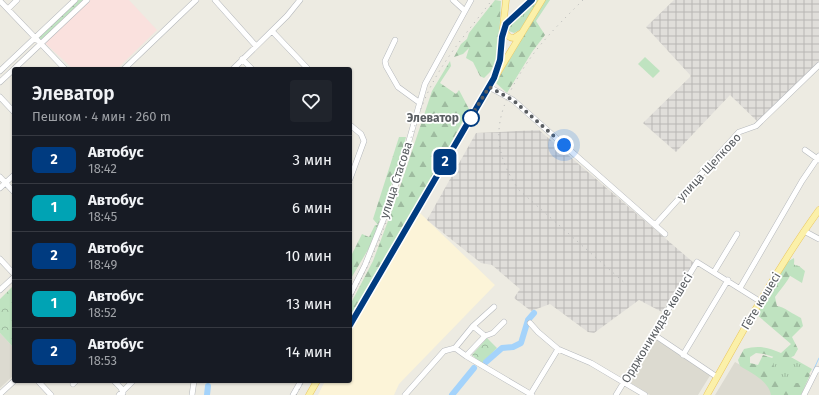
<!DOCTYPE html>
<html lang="ru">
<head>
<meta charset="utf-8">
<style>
	:root { --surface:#171b24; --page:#20242c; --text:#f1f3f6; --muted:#9ea1a6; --line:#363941 }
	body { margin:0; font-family:"Fira Sans",sans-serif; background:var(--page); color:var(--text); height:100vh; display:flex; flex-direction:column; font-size:15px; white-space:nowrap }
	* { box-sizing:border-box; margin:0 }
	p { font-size:13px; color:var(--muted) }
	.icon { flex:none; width:22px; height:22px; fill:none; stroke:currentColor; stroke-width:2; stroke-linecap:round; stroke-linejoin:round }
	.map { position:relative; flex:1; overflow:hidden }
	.sheet { position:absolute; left:12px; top:67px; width:340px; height:316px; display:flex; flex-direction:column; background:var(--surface); border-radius:4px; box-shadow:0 1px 3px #0004 }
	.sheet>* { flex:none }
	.badge { padding:0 8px; border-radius:6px; font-size:14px; line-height:26px }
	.you { position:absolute; width:20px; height:20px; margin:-10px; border:3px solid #fff; border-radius:50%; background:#1a73e8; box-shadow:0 0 0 6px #1a73e833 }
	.map>.badge { position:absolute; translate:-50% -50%; box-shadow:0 0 0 2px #fff }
	.round { display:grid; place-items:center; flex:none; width:42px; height:42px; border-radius:4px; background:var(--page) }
	.head { display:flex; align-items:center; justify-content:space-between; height:68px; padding:0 20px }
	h1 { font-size:19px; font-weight:600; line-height:30px }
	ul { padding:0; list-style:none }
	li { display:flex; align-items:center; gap:12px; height:48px; padding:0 20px; border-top:1px solid var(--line) }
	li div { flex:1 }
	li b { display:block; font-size:15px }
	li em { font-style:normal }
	li .badge { min-width:44px; font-weight:700; text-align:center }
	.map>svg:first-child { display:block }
</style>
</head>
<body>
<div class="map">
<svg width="819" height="395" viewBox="0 0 819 395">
	<defs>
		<pattern id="industrial-grid" width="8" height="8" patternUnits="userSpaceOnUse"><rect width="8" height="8" fill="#e0deda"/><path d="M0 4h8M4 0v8" fill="none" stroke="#b9b7b4"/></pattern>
		<pattern id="grass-tufts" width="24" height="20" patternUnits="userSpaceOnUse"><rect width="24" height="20" fill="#bfe3c0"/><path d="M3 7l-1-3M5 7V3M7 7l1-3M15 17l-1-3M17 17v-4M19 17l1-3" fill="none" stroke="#9ebb9f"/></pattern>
		<pattern id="forest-firs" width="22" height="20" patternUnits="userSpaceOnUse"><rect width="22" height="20" fill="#bfe3c0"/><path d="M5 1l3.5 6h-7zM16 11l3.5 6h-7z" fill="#9ebb9f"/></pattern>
		<pattern id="park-crowns" width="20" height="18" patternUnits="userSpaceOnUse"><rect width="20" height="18" fill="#bfe3c0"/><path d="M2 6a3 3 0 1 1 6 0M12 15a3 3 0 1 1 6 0" fill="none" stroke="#9ebb9f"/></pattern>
	</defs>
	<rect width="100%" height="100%" fill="#edebe2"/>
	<path fill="#fcf4d8" d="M420,213l75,72 -96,99 -5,11h-76l7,-14h25v-48z"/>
	<path fill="url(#industrial-grid)" d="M674,0h145v62l-61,60 -28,-27 -54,57 -33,-29 48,-47 -45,-49z
		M539,130l155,133 -32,49 -23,-12 -45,33 -6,-1 -38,-28 -19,7 -17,-13 6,-9 -28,-24 -11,-2 -54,-43 49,-87z"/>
	<path fill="#dcdad0" d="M0,333l14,15v27l-14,13z
		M656,339l55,35 -13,21h-48l-21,-13z
		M735,362l48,27 -4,6h-64z"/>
	<path fill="#fae1de" d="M90,0h39l28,30 -40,39h-44l-28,-26z"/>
	<path fill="url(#grass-tufts)" d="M535,0h4l-19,30 -6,3 -5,-2 -1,-4 3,-6z
		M792,264l7,2 6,5 -3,12 -15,-9z
		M774,355l15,1 23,13 -10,17 -24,-4 -8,-20z"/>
	<path fill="url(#forest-firs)" d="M76,0h8l-42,41 -4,-4z
		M495,0l6,1 -3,58 -8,13 -6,6 -4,-2 -7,-14 -7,-4 3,-10 -6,6 -9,3 7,-13 6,-5 2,-6z
		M545,0h5l-14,21 9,14 -13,17 -25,41 -11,-10 31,-56z
		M450,61l1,5 -11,17 16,11 3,-4 10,19 -22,42 -97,168v-14l23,-44 21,-56 38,-114z
		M399,137h7l-7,25 -27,81 -22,37v-22l12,-24 7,3 6,-12h3l-5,-6z
		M794,258c2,15 -10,27 -19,39l2,9c6,0 17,9 24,12l2,8 -11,11 6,12 -4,7 -10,4 -20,-6 -8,-1 -6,4v6l8,2 5,-10 12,4c-5,10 4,17 10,24h17l4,-12 4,4 -9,20h-30c-2,-14 -20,-22 -31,-29l-2,-6 6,-11c14,-4 24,-2 37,4l10,-9 -35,-30 3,-5 3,-1 -2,-1 27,-45z"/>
	<path fill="url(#park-crowns)" d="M14,285v63l-14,-15v-34z
		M487,338l10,10 -15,16 -10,-9z"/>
	<path fill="#bfe3c0" d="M645,57l15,14 -7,7 -15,-14z"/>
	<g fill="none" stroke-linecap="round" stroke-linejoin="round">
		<path stroke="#a4d3fb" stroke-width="1" d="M813,371l6,-13"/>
		<path stroke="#a4d3fb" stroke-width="6" d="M486,362l16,-14 11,-1 8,-4 7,-23 6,-7
			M207,395l1,-9
			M452,395l22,-27"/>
		<g stroke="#b5b8bc" stroke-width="6">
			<path id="minor" d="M215,0l41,46
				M453,0l12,11
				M0,1l65,68
				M8,9l9,-9
				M272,31l36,38
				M395,40l-10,21 1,5 12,21 22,16
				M242,59l10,10
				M14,69l73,-69
				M124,69l72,-69
				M233,69l54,-53 13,-16
				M0,71l75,-71
				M0,82l14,-13
				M489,87l24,13 152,134
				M0,97l14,15
				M350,125l11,9 3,7 -14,38
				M805,150l14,10
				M0,177l14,15
				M0,188l14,-13
				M655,225l84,-93 17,-6 63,-61
				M804,231l15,8
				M0,259l14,15
				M714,272l23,-38
				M740,288l62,-107 17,-25
				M0,290l14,-13
				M350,295l15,-30 23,-57 15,-46 22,-78 46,-84
				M530,323l8,9 20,17 33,14 54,32
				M653,334l64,43
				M485,336l8,-3 11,-11
				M455,348l11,8 66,39
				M683,355l45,-75
				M466,356l19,-20 -12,-10
				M38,381l13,14
				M114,381l7,7 2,5
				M73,384l3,-3
				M0,394l14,-13
				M119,395l14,-14
				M192,395l2,-14
				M293,395l8,-14
				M405,395l39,-44 11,-3 18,-22 21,-19
				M530,395l28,-46
				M616,395l81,-133 64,40
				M804,395l13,-26 2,1"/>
		</g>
		<g stroke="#ebc75d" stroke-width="7">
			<path id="major" d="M504,27c1,6 3,11 10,11l6,-4
				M504,29l6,-9 22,-20
				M498,67l2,-7 2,-23 4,-37
				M350,325l119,-205 73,-120
				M309,395l8,-14
				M707,395c35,-62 70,-127 112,-185"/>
		</g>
		<use href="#minor" stroke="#fff" stroke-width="5"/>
		<use href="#major" stroke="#fbf0a9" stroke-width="6"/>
		<path stroke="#b3b4b4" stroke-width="1" stroke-dasharray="1 5" stroke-linecap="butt" d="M583,0c-26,26 -48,47 -66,79 -24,41 -25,72 2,111l108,95
			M350,300c15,-27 29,-56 39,-86 14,-41 21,-85 40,-124 16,-33 41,-61 63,-90
			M296,395l8,-14"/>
	</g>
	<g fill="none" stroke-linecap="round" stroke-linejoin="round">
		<g stroke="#fff" stroke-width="9">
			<path id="line" d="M350,325l144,-247 6,-18 2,-23 4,-13 26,-24"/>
		</g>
		<use href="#line" stroke="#003b80" stroke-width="6"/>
		<path stroke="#5a5e62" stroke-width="4" stroke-dasharray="0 7.2" d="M471,118l-2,2 20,-33 24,13 51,45"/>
	</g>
	<circle fill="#fff" stroke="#003b80" stroke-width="2" cx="471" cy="118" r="8"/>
	<g text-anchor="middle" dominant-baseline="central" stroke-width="3.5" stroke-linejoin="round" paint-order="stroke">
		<g font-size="12" font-weight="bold" fill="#5a5e62" stroke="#fff" text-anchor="end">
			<text x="459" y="118">Элеватор</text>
		</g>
		<g font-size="12" fill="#5a5e62" stroke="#fff">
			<text transform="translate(709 167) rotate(-47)">улица Щелково</text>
			<text transform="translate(396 180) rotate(-72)">улица Стасова</text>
			<text transform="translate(761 301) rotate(-59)">Гёте көшесі</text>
			<text transform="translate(657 328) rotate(-59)">Орджоникидзе көшесі</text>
		</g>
	</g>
</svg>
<div class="you" style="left:564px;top:145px"></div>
<b class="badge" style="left:445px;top:162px;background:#003b80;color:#fff">2</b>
<section class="sheet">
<div class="head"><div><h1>Элеватор</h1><p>Пешком · 4 мин · 260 m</p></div><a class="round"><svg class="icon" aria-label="heart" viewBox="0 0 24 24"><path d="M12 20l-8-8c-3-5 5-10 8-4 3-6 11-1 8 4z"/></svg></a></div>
<ul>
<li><span class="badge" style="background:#003b80;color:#fff">2</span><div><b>Автобус</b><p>18:42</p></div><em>3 мин</em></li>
<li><span class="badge" style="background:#00a3b4;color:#fff">1</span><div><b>Автобус</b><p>18:45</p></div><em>6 мин</em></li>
<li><span class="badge" style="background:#003b80;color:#fff">2</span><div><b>Автобус</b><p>18:49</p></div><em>10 мин</em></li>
<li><span class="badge" style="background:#00a3b4;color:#fff">1</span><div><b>Автобус</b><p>18:52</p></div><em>13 мин</em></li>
<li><span class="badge" style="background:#003b80;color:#fff">2</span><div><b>Автобус</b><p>18:53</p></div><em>14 мин</em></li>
</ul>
</section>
</div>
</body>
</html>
